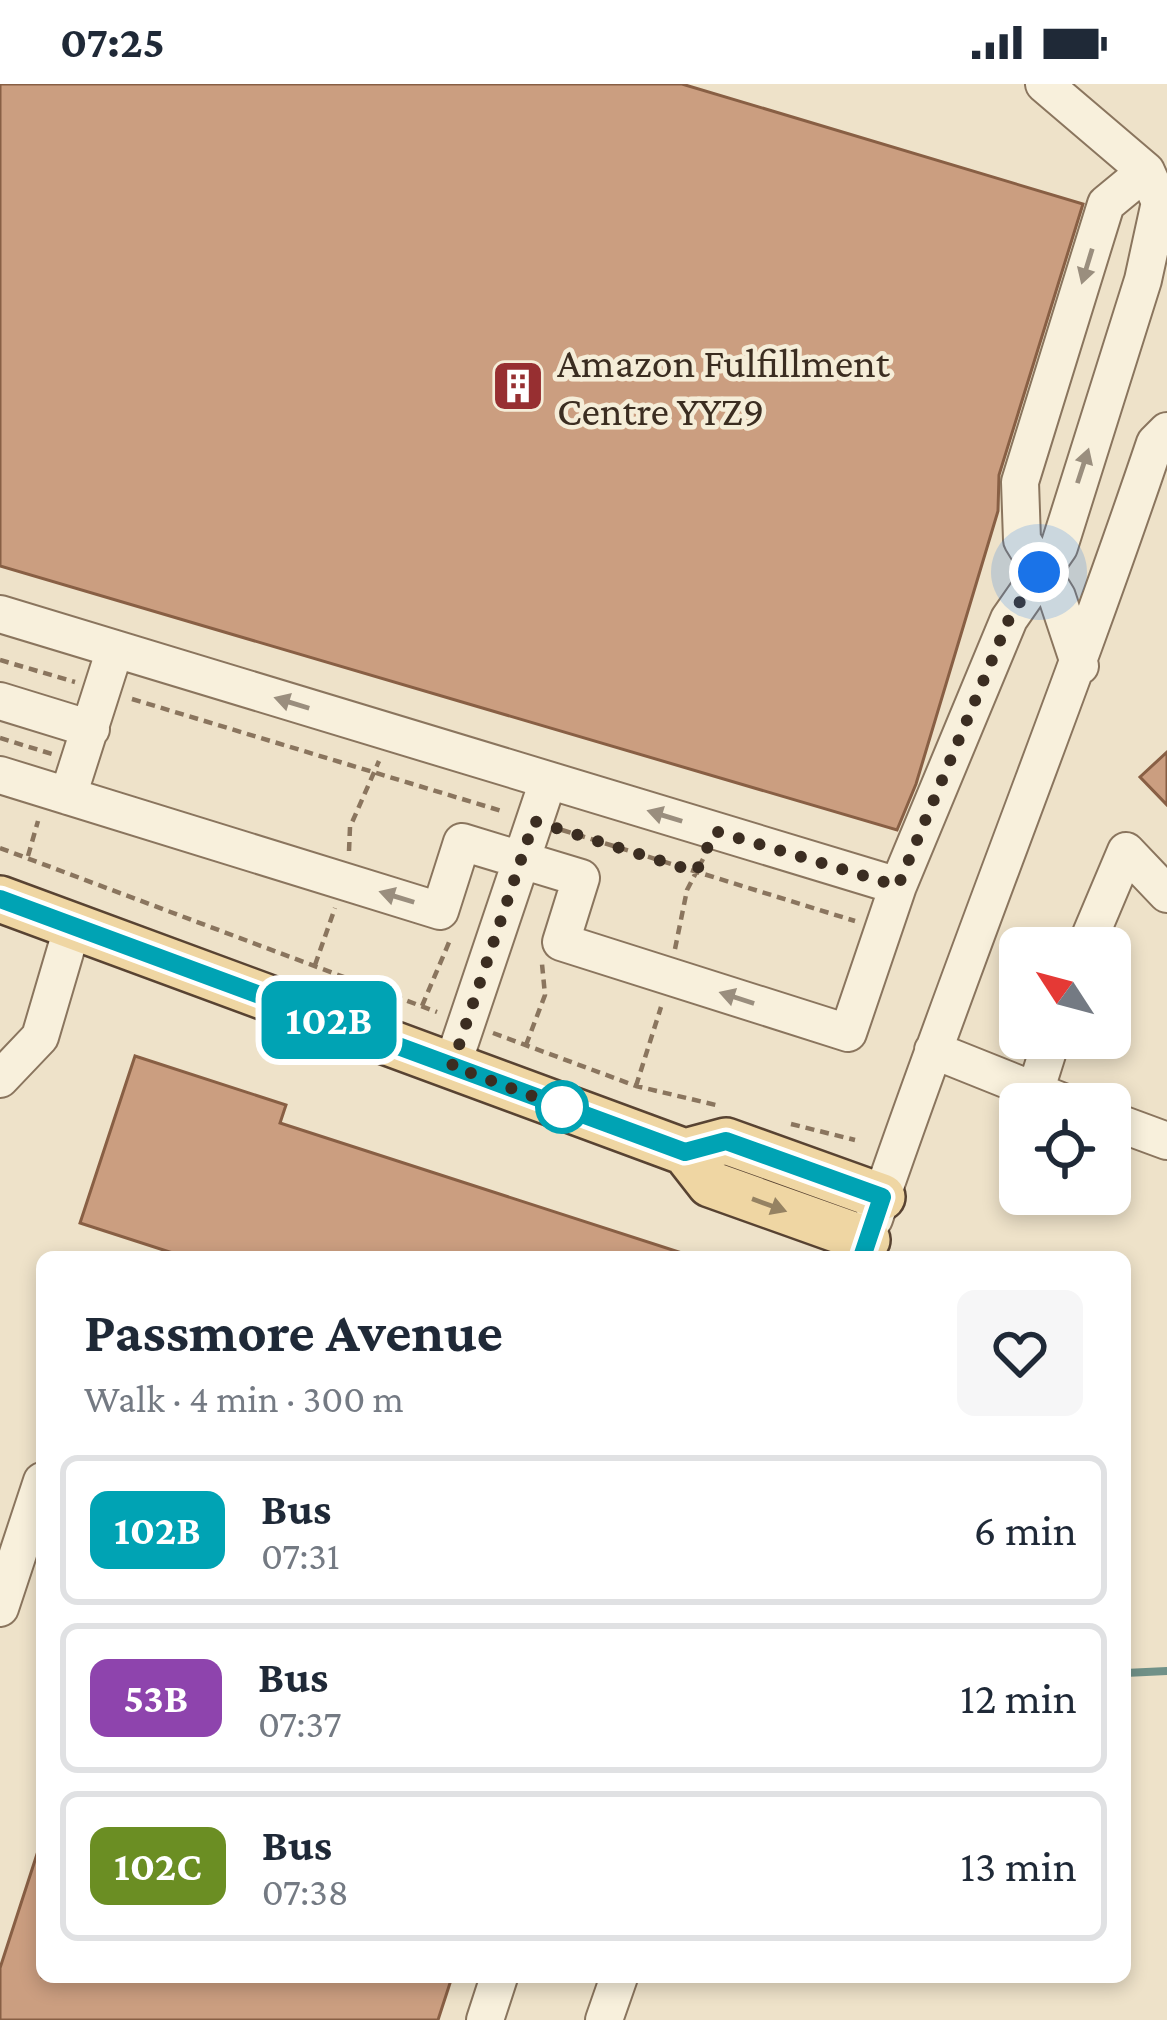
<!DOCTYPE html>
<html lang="en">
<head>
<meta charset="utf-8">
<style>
	:root { --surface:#fff; --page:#f6f6f7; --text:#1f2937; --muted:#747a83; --line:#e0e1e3 }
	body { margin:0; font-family:"Crimson Pro",serif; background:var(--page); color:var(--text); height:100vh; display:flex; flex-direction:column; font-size:45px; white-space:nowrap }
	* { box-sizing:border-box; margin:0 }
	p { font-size:39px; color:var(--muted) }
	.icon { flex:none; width:66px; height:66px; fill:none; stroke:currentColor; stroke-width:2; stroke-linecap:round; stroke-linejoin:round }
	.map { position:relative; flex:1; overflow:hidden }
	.sheet { position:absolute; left:36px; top:1167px; width:1095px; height:732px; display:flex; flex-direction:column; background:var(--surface); border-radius:18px; box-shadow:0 6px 18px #0003 }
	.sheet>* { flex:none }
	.badge { padding:0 24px; border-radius:18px; font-size:42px; line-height:78px }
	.needle { width:78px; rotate:306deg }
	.tools { position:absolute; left:999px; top:843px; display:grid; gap:24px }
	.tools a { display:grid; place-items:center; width:132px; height:132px; border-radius:18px; background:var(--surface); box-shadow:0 6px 18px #0003; font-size:60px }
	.you { position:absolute; width:60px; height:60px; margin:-30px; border:9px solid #fff; border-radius:50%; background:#1a73e8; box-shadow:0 0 0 18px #1a73e833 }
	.map>.badge { position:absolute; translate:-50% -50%; box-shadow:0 0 0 6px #fff }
	.round { display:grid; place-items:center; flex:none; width:126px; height:126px; border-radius:18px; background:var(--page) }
	.summary { display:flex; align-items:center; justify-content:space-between; height:204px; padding:0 48px }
	h1 { font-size:57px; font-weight:700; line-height:90px }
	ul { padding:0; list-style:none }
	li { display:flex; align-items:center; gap:36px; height:150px; margin:0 24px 18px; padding:0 24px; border:6px solid var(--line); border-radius:18px }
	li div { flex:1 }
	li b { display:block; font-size:45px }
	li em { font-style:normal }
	li .badge { min-width:132px; font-weight:700; text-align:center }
	.status { display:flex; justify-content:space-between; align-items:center; height:84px; padding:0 60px; background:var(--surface); direction:ltr }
	.status svg { height:33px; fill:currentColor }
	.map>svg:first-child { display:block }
</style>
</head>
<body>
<div class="status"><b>07:25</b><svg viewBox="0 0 49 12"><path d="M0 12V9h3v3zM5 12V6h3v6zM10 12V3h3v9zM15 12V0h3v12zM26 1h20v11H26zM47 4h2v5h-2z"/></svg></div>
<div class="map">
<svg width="1167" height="1936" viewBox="0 0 1167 1936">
	<rect width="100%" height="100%" fill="#eee2c9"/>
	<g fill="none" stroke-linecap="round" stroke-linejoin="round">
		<path stroke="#709188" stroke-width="8" d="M1125,1589l42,-2"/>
	</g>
	<path fill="#cb9e80" stroke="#885f44" stroke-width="3" d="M0,0h682l401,120 -84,271 -1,36 -82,273 -19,46 -897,-264z
		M1167,668v53l-27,-28z
		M135,972l151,49 -6,18 402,130 -1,4h-496l-105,-34z
		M38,1767l4,126h410l-14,43h-438v-52z"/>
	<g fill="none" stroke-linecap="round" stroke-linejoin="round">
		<g stroke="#8a755e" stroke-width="40">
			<path id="minor" d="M0,530l898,272
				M1080,582l-23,-69 -35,-57 -2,-58 86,-278 40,-33
				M0,617l91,28
				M0,691l440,136 22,-69 119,36 -20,64 287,91 50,-147 111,-267 50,-72 84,-267 17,-78 -14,-31 -102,-87
				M68,712l47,-147
				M1085,864l41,-97 41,43
				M933,966l135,54
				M452,982l96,-285
				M0,995l40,-42 33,-112
				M1035,1008l17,-54
				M1110,1036l57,21
				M874,1135c89,-261 193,-515 281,-776l12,-12
				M0,1524l42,-127
				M485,1936l14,-43
				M604,1936l15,-43"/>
		</g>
		<g stroke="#584332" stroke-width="50">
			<path id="major" d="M0,815l685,253 25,32 157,56
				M685,1068l41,-11 156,56"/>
		</g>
		<path stroke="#8a755e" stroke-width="4.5" stroke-dasharray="9 6" stroke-linecap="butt" d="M0,576l75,22
			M132,615l373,113
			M0,654l52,16
			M562,746l293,91
			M0,764l437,164
			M349,767l1,-24 29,-66
			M28,772l10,-35
			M675,865l12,-59 16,-31
			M315,881l20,-57
			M422,922l28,-66
			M493,949l143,53 80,19
			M526,961l19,-50 -3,-31
			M636,1002l25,-79
			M791,1040l64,16"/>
		<use href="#minor" stroke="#f8f0dc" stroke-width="36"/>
		<use href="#major" stroke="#efd6a3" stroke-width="45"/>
	</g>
	<defs><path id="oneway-solid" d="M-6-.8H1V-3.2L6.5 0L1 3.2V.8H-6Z" transform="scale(3)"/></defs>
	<g fill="#9a8e7e">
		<use href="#oneway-solid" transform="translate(1087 182) rotate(107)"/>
		<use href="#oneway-solid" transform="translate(1083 382) rotate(-72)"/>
		<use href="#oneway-solid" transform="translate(292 619) rotate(-163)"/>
		<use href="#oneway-solid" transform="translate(665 732) rotate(-163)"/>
		<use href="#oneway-solid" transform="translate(397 813) rotate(-163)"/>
		<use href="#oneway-solid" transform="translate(737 914) rotate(-162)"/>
	</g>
	<use fill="#958262" href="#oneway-solid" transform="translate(769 1121) rotate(20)"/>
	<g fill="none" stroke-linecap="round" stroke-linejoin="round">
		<g stroke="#fff" stroke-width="27">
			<path id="line" d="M0,815l685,253 41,-11 156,56 -20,60"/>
		</g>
		<use href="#line" stroke="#00a3b4" stroke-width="18"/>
		<path stroke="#3b2d21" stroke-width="12" stroke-dasharray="0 21.6" d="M562,1023l5,2 -115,-43 82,-245 162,51 19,-41 183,55 111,-267 30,-47"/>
	</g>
	<defs>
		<g id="building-square" transform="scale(2.7)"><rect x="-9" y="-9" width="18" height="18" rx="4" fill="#972f31" stroke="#f5edd8"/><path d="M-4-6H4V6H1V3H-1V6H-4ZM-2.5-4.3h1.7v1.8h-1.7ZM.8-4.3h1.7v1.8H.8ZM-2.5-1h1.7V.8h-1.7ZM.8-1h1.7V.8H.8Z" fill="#fff"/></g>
	</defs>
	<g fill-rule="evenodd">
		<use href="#building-square" x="518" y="302"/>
	</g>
	<circle fill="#fff" stroke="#00a3b4" stroke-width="6" cx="562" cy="1023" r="24"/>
	<g text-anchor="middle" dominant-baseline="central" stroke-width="9" stroke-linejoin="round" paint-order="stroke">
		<g font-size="42" fill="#3b2d21" stroke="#f5edd8" text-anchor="start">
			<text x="557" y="278">Amazon Fulfillment<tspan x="557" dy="48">Centre YYZ9</tspan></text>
		</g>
	</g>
</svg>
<div class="tools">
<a><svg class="needle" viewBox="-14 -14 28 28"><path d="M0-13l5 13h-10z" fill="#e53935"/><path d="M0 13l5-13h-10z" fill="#747a83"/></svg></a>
<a><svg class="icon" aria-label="locate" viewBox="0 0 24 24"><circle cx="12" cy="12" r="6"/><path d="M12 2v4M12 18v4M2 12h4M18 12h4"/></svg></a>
</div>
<div class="you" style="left:1039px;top:488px"></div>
<b class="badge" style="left:329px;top:936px;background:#00a3b4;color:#fff">102B</b>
<section class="sheet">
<div class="summary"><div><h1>Passmore Avenue</h1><p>Walk · 4 min · 300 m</p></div><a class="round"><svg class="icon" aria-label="heart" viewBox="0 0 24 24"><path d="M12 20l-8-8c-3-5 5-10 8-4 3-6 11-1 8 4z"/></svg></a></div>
<ul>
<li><span class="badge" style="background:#00a3b4;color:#fff">102B</span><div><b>Bus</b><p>07:31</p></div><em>6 min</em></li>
<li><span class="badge" style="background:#8e44ad;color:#fff">53B</span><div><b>Bus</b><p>07:37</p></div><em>12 min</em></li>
<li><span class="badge" style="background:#6b8e23;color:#fff">102C</span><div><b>Bus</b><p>07:38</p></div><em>13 min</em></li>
</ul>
</section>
</div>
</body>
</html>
